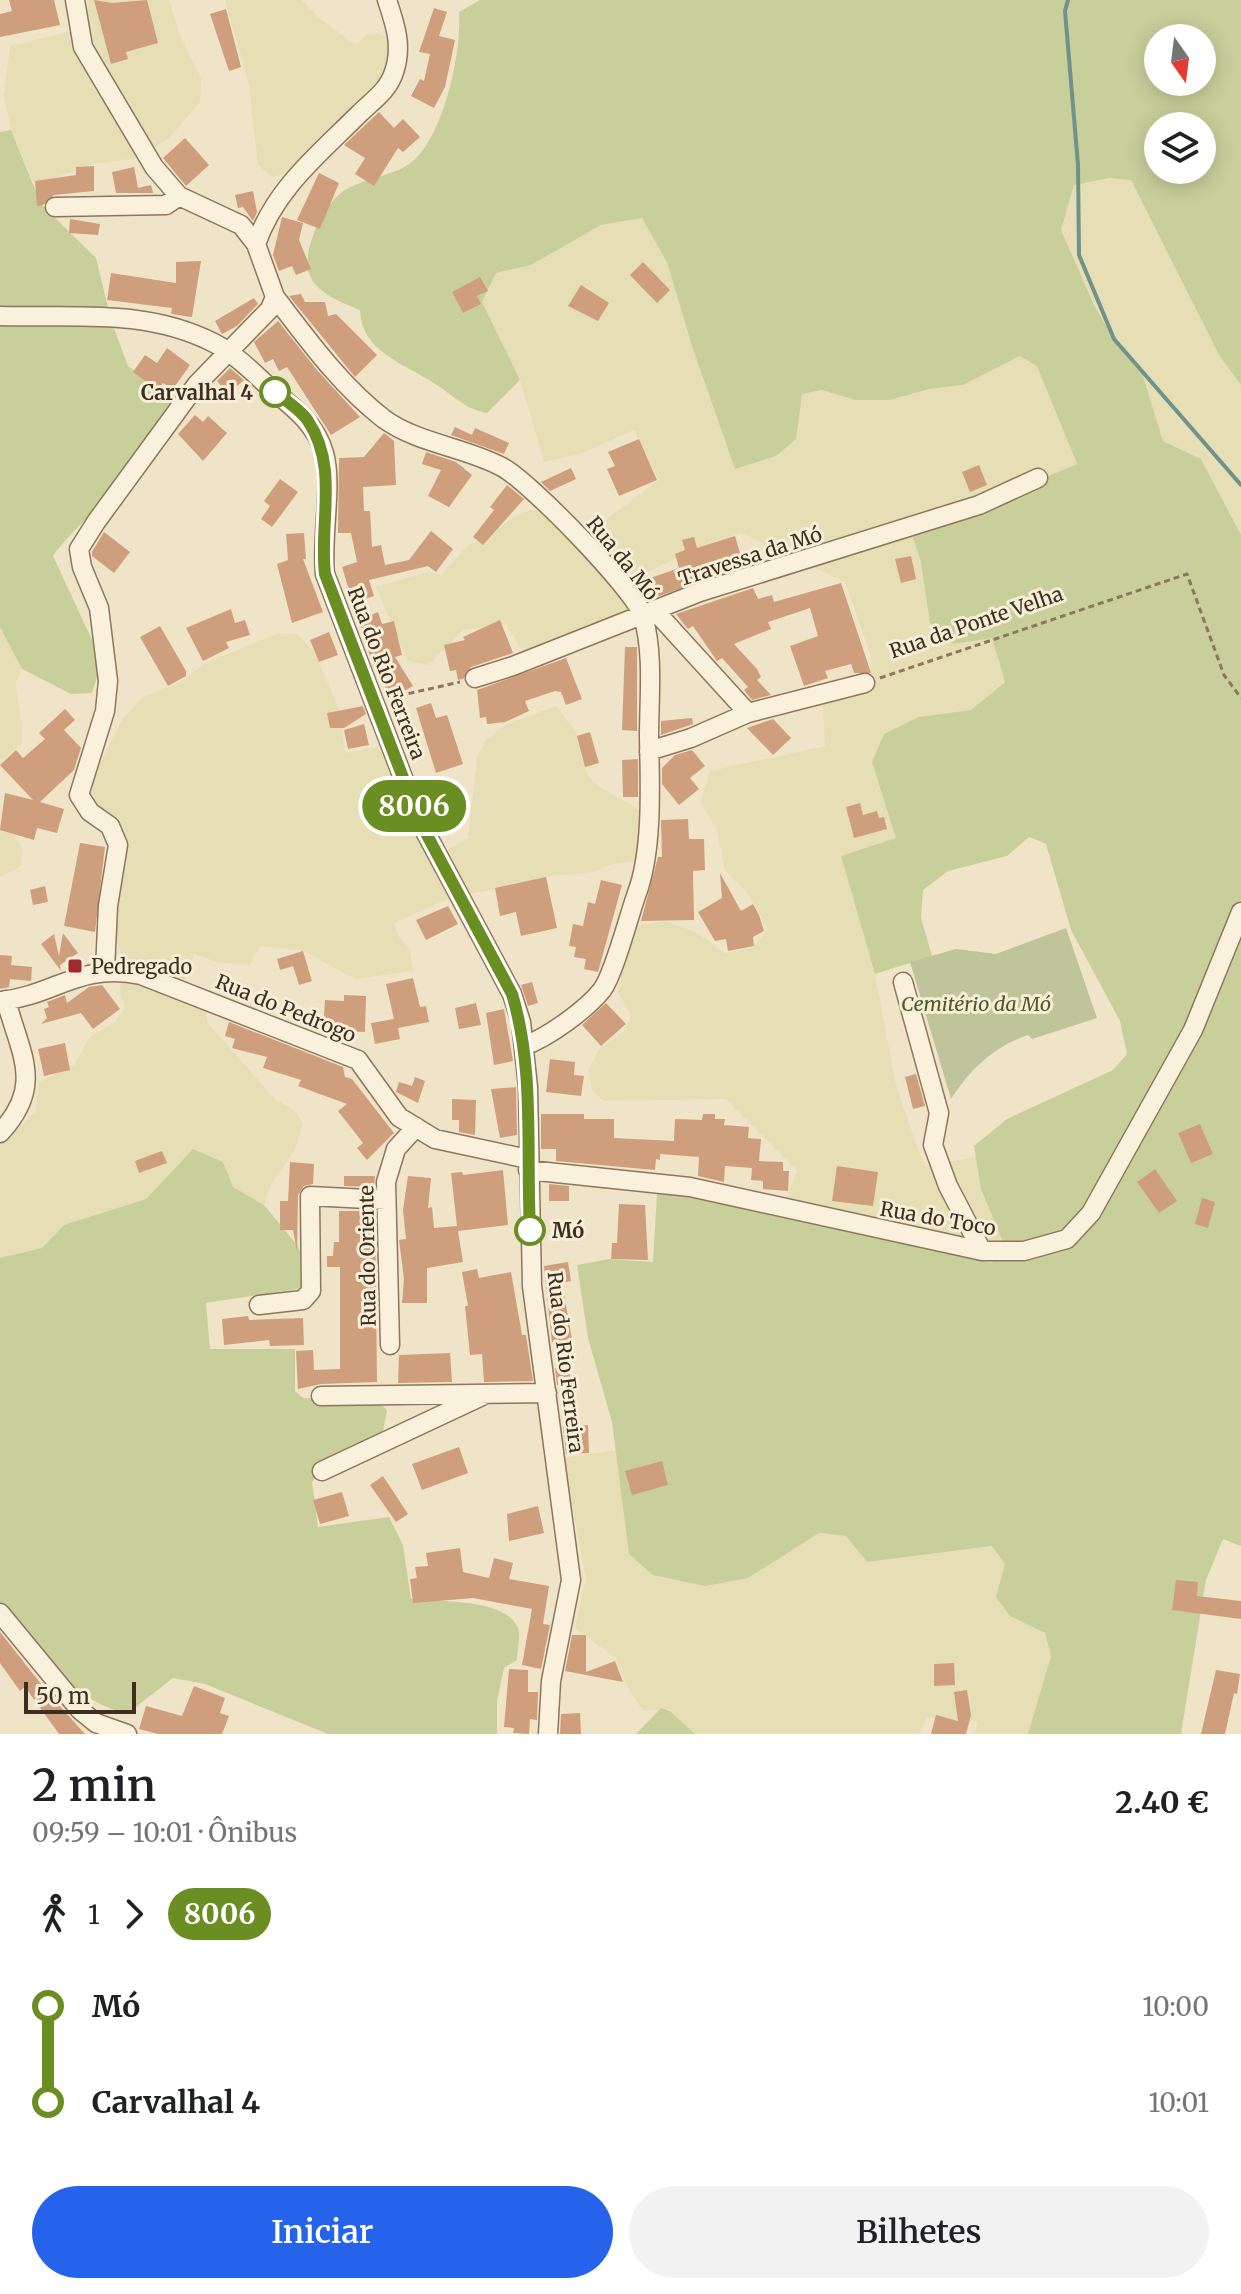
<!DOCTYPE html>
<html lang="pt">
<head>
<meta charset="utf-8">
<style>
	:root { --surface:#fff; --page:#f2f2f2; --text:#202124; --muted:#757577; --accent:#2563eb }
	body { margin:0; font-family:Merriweather,serif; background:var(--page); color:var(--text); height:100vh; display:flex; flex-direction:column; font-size:30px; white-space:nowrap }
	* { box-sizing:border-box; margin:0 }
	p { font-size:26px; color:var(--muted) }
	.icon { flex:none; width:44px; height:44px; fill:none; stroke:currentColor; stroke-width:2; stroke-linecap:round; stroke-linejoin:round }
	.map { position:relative; height:1734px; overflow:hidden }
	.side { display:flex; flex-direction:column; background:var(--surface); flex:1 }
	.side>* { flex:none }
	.badge { padding:0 16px; border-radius:26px; font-size:28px; line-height:52px }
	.needle { width:52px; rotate:166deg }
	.buttons { position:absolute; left:1144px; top:24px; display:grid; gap:16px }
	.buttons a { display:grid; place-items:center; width:72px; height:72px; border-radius:50%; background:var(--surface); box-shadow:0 4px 20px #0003; font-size:40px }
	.scale { position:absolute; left:24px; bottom:20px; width:112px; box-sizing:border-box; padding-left:8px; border:4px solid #3d2e20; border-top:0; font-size:22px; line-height:28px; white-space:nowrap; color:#3d2e20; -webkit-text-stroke:6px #f7eed8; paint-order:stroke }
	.map>.badge { position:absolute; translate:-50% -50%; box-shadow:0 0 0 4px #fff }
	.legs { display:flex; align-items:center; gap:12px; height:88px; padding:0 32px; font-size:26px }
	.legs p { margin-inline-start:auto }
	.head { display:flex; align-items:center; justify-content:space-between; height:136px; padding:0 32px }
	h1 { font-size:44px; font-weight:600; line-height:60px }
	.button { display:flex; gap:16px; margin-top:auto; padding:16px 32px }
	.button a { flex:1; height:92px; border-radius:48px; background:var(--accent); color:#fff; font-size:32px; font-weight:600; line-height:92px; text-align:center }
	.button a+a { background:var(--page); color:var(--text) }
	ul { padding:0 32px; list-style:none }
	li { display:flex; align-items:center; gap:28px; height:96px; font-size:30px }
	li i { display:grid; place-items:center; width:12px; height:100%; margin:0 10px; background:currentColor }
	li i::after { content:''; width:20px; height:20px; margin:-10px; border:6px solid; border-radius:50%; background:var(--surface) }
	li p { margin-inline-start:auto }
	li:first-child i { background:linear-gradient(#0000 50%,currentColor 0) }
	li:last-child i { background:linear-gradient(currentColor 50%,#0000 0) }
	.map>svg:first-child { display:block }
</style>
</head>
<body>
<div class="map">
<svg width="1241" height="1734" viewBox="0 0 1241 1734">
	<rect width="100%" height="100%" fill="#f0e4c8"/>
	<path fill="#e6deb5" d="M88,0h81l10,33 22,46 -1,23 -30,35 -31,21 -43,5 -61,22 -24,-55 -7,-34 6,-50 78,-19z
		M225,0h77l16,17 38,28 12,-11 10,-1 12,6 1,22 -16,33 -84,79 -20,4 -13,-13 -9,-80z
		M1109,178l22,2 88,175 22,30v150l-40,-76 -38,-18 -20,-65 -26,-32 -23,-39 -33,-75 13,-45z
		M642,218l25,44 25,84 44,122 40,-12 26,-62 20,-4 33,10h35l39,-11 34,-4 58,-29 16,9 40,99 -69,29 -26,21 -71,18 10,31 9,60 23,21 39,-7 13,44 -34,29 -52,7 -33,86 10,35 -55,18 33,114 22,115 19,56 10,25 51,-9 5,32 21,51 -9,23 -213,-47 17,-46 -71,-71 -122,2 -12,-10 -3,-22 9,-18 28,-22 5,-14 -13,-23 15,-66 32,-5 31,11 29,21 27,-5 16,-19 -20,-35 -23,-24 -8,-39 -16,-29 9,-31 115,-25 -2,-41 47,-22 1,-27 -26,-74 -104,-49 -53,19 -50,25 -4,32 -110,44 -18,-29 -42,6 -36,35 -20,-4 -32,-74 51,-15 14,3 27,-30 19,-7 28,-22 17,-6 16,1 37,30 12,-15 62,-46 -25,-50 -54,24 -36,8 -24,-82 -38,-78 14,-29 35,-8 70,-40z
		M0,627l22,42 -7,15 7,41v18l-22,19z
		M279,633l17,1 18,17 25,58 6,44 33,-6 19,32 27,69 23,2 21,-12 9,-80 8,-17 20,-16 51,-19 21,28 10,41 11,11 45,26 -4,48 -26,4 -20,8 -40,4 -105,23 -54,24 5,14 11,13 3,21 -57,8 -52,-28 -44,-5 -10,19 -33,-3 -23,-8 -16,44 28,10 1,14 69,78 18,10 9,14 -9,28 -22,30 -8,23 -31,-18 -10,-25 -30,-13 -47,50 -82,26 -22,23 -42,10v-114l35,-32 4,-30 35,-17 16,-28 25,-15 10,-15 -5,-13 2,-35 -10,-37 12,-68 -34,-53 -1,-16 34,-67 20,-21 34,-13 31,-22z
		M0,829l10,1 12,18 -1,18 -21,11z
		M616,1450l13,104 119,24 71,-45 27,3 21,26 125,-16 13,18 -8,33 13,19 35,17 6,23 -23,78h-53l3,-13 -51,-3 -8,16h-224l-26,-25 -26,2 -16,-25 -11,-28 -41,-30 11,-50 -23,-120z"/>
	<path fill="#c9cf9b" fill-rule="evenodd" d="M480,0h761v385l-22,-30 -88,-175 -22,-2 -35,7 -13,45 33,75 23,39 26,32 20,65 38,18 40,76v1011l-18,-7 -17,41 -25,154h-153l23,-78 -6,-23 -35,-17 -14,-19 9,-33 -13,-18 -125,16 -21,-26 -27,-3 -71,45 -43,8 -52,-11 -24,-21 -17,-132 -24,-84 -11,-73 32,-6 44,3 4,-68 35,2 300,67 10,-23 -21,-51 -7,-43 33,-27 106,-49 14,-16 -7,-33 -49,-91 -25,-86 -17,-7 -22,19 -59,15 -25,19 -2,28 11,38 -57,18 -34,-118 55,-18 -24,-76 12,-28 35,-17 52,-7 34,-28 -13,-44 -39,6 -23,-21 -9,-60 -10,-32 31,-4 40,-13 26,-21 69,-29 -40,-98 -17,-10 -57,29 -34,4 -39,11h-35l-33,-10 -20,4 -6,45 -20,17 -41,13 -43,-123 -25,-84 -25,-44 -41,7 -70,40 -35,8 -14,29 38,78 -33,33c-23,-4 -35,-19 -55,-31 -29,-19 -71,-31 -72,-72 -17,-7 -42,-16 -50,-34 -11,-23 15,-74 35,-86 20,-12 50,-14 68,-29 31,-26 49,-110 46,-149zM1158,38h44v44h-44zM1158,126h44v44h-44z
		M11,130l30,74 55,54 15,62 17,46 50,36c-29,33 -52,69 -80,103 -14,18 -32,32 -45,51l40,86 5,32 -6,19 -21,1 -49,-25 -22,-42v-495z
		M193,1149l30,13 10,25 31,18 33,40 12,26 -5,17 -98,15 4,46h85v42l8,7 77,4 7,9 -5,25 -47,22 -23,24 6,45 71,-10 14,28 8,54c28,3 95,-1 107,29 3,9 -1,23 -1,32l-13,8 -7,33v33h-169l-123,-50 -32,-6 -46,36c-58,-15 -95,-65 -127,-112v-344l42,-10 22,-23 82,-26z
		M661,1708l9,3 25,23h-59z"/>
	<path fill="#bfc49a" d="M1066,928l31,90 -65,21 -4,-4c-35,12 -57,34 -77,64l-41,-137 46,-13 40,5z"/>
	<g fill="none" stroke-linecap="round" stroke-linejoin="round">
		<path stroke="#6f938a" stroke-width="4" d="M1068,0l-3,11 13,154 1,90 35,84 127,146"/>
	</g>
	<path fill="#cf9f7d" d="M9,0h45l6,25 -60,12v-23l12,-3z
		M94,0l18,3 35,-3 11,43 -32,9 2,7 -17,5z
		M434,8l13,4 -8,24 16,4 -10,47 -11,21 -23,-12 9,-17 4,2 6,-27 -11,-2z
		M226,9l15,58 -12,4 -19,-57z
		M379,112l15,16 9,-9 17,18 -17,15 -5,-4 -24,38 -19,-12 10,-16 -21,-13z
		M185,138l24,27 -23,21 -23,-28z
		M94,166v25l-40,4 -11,10 -6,1 -2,-25 41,-6v-8z
		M134,167l4,21 13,-3 2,8h-37l-4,-21z
		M319,173l20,10 -19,46 -23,-9z
		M253,191l4,21 -4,9 -10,-14 -5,1 -3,-13z
		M282,217l21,6 -4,17 12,29 -15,6 -4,-9 -13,5 -6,-16z
		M70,219l30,5 -2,11 -29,-2z
		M201,261l-9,56 -21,-3 1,-6 -65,-8 4,-27 65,10v-21z
		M643,262l27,28 -13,13 -27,-28z
		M480,277l8,14 -11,5 4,8 -18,9 -11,-21z
		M581,285l28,18 -11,18 -30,-15z
		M301,294l4,8h20l3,14 8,-2 41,41 -22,22 -66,-81z
		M254,298l4,6 -21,22 -15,8 -7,-13z
		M278,321l39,49 43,47 -29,18 -44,-68 -8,4 -6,-12 -8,4 -11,-21z
		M167,348l23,17 -17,24 -10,-6 -5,7 -25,-18 12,-17 12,8z
		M230,368l14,12 -16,14 -11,-13z
		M195,415l8,7 5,-6 19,17 -24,28 -25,-27z
		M455,427l17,8 3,-7 34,15 -5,11 -53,-19z
		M384,433l10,8 2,44 -33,2 1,24h6l2,36 9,-2 4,20 24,-5 22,-29 22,18 -17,23 -8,-6 -59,14 5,16 -21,7 -11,-36 15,-5 -6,-29h-13l1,-75 25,-1z
		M639,439l18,41 -38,16 -12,-27 8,-3 -7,-14z
		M426,452l30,10 16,13 -23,32 -21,-11 13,-26 -19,-6z
		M979,465l8,20 -17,7 -8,-20z
		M571,468l5,11 -26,12 -9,-9z
		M280,479l18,13 -26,35 -11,-8 9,-13 -6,-5z
		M507,485l17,14 -41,46 -10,-8 21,-27 -4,-3z
		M104,532l26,20 -16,21 -22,-17v-4z
		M304,533l2,26h-3l20,53 -31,11 -15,-59 11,-4 -2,-26z
		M735,536l9,30 -96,34 -12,-17 43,-15 -4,-14 10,-4 -3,-10 12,-3 3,11z
		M911,556l5,23 -15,4 -6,-24z
		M841,583l30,90h-17l-3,-9 -26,7 3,7 -24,8 -14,-40 28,-10 -8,-28 -42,14 3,7 -37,15 23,25 4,8 -4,3 14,15 -19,5 -8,-10 4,-3 -26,-29 -5,3 -24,-35 -5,3 -12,-15 77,-26 5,11 14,-4 2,7z
		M231,609l4,14 10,-3 5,15 -24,7 3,6 -26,13 -17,-33z
		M378,612l4,12 12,-3 8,34 -7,2 18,29 -21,12 -18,-29 -15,-49z
		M500,620l13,33 -42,14 -8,12 -5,1 -2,-10 -6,1 -6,-26 21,-5 -2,-3z
		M160,626l26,45v5l-18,10 -28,-49z
		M329,632l9,23 -19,7 -9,-22z
		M625,647h12v84l-15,-1z
		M566,658l16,41 -16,6 -5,-13 -6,-1 -30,10 4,10 -24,11 -18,2 -1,-7 -6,1 -3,-28z
		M431,703l5,15 11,-3 16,49 -27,9 -20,-65z
		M363,706l3,8 -22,14h-14l-3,-15z
		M65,709l10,11 -11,10 17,18 -7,22 -34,32 24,7 -7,24 -20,-5 -3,12 -34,-10 5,-37 28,7 -33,-35 16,-15 7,8 22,-19 -6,-6z
		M692,718l1,6 -32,11v-14z
		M773,719l18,19 -18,17 -26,-27z
		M364,724l5,21 -21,4 -4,-19z
		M590,732l9,31 -14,4 -8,-31z
		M692,750l13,16 -15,12 9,11 -20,16 -17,-21v-16l13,-13z
		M638,759v38h-15l-1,-37z
		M860,803l3,12 14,-4 2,7 5,-1 3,12 -33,9 -8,-31z
		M688,819l1,20h15l1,31 -12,1 1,49 -53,1 17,-64h4l-1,-37z
		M80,843l25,4 -10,85 -31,-6z
		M720,873l21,38 12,-7 6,11 5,16 -11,6 1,9 -26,5 -2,-12 -11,2 -17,-29 24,-14z
		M546,877l11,51 -36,8 -5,-24 -16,4 -5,-28z
		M601,880l21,5 -24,87 -14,-3 2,-10 -12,-2 2,-10 -7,-1 4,-22 10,2 5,-24 7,2z
		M45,886l3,16 -15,3 -3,-15z
		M448,906l10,18 -32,16 -10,-20z
		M63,933l15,20 -18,12 1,6 -20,-27 13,-10 5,22z
		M303,951l9,30 -13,4 -6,-19 -13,4 -3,-11z
		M0,955l12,1 -1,9 21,2 -1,14 -21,-2 -1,8 -9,2z
		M413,978l7,29 6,-1 3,16 -31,6 2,11 -25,5 -4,-21 23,-4 -8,-35z
		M532,982l6,21 -10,3 -7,-21z
		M102,985l18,24 -27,20 -12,-16 -40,11 6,-6 -3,-9 5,-2 -2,-5 18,-7 2,8 22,-16z
		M344,995l22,1 -1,36 -42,-2 2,-30 19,1z
		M476,1003l5,22 -22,4 -4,-21z
		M606,1003l20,21 -25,22 -19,-21z
		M504,1009l9,52 -19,4 -8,-52z
		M229,1022l114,45 2,10 7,2 42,54 -27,27 -10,-12 6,-5 -25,-32 9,-7 -49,-18 3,-6 -38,-12 4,-11 -35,-9 3,-9 -10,-3z
		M65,1043l5,27 -26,6 -6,-27z
		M550,1059l25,3 -1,13 10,1 -3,20 -35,-4z
		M916,1074l9,32 -12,3 -8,-32z
		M415,1077l10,4 -7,22 -22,-11 3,-10 13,4z
		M516,1087l1,48 -17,3 -9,-49z
		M452,1099l24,1 -1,35 -16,-3v-12h-7z
		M541,1114h43v5h30v19l60,3 1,-22 27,1 1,-6h12v5h10l-1,6 25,2 -1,11 13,1 -2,22 24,1v9h6l-1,20 -25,-2v-8l-12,-1 1,-12 -27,-2 -1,16 -26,-6 1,-19 -39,-3v6l-4,-1 -1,11 -99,-9v-12h-15z
		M1200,1124l13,30 -22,9 -13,-30z
		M162,1151l5,12 -28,10 -4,-12z
		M290,1162l24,2 -1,20 -9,2 -6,9 -1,57 -4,-22h-13v-29h8z
		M837,1166l41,6 -5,34 -41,-5z
		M1155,1169l22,32 -18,12 -22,-31z
		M503,1170l5,55 -50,6 5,31 -36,6v35h-25l2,-24 -5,-39 7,-1 -3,-29 5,-34 23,2 -3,30 4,-1 2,21 23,-2 -6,-53 11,-1 1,3z
		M344,1176h31l-1,11 -30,-1z
		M549,1184l20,2v15h-20z
		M1202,1198l13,4 -7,26 -13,-4z
		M619,1204l26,1 3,55 -37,-1 1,-16h5z
		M339,1211h36l2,171 -56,2 -23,5 -2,-38 17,-1 1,20 26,-1v-102h-13v-11h6l1,-14h5z
		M568,1262l3,19 -9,2 10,56 -20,3 -8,-76z
		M477,1269l2,9 32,-6 11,63h4l7,46 -49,1 -2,-28 -12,1 -5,-49h3l-6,-34z
		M248,1316l1,4 54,-2 1,27 -34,1 -1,-6 -45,5 -2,-26z
		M450,1353l2,29 -54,1 1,-28z
		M555,1368h15v17h-13z
		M588,1425l1,28 -23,1 -3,-28z
		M459,1447l9,26 -46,17 -10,-26z
		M662,1461l6,24 -36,10 -7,-24z
		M383,1476l25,38 -12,8 -26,-37z
		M342,1492l7,24 -29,8 -7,-24z
		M538,1506l6,27 -35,8 -2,-27z
		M460,1548l3,24 26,6 5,-20 19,5 -4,16 40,7 -6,38 7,1 -9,44 -19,-4 10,-56 -59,-11 -60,5 -3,-24 7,-1 -2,-11 13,-1 -2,-13z
		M1176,1580l22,2 -1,14 44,5v18l-69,-9z
		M0,1632l49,62 36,40h-26l-34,-47 -5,4 -20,-28z
		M572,1635h14v37l29,-11 8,21 -58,-11z
		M954,1663l1,22 -21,1v-22z
		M509,1669l19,1v22h10l-1,28 -7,-1 -1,15 -16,-1 1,-5 -10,-1z
		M1216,1670l24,4 -3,20 -3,-1 -9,41h-24z
		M194,1686l31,12 -5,15 9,3 -7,18h-64l-19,-5 7,-23 36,10z
		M967,1690l4,25 -5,19h-35l5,-19 22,6 -4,-29z
		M580,1713l1,21h-21l1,-20z"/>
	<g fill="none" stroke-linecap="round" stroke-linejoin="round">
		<g stroke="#8d765c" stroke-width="21">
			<path id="minor" d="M75,0l8,47 71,120 25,29 62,29 15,19 19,53 -5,12 -73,75 -101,138 -17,27 3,18 17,41 9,73 -3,30 -26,84 11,17 20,14 8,19 -10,61 -3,64
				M55,207l111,-2 13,-9
				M256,244c19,-55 62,-89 103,-130 13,-13 29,-23 35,-42 9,-26 1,-48 -7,-72
				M275,297c33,43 66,89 109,122 35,25 81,28 118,48 26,13 133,123 141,149 11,38 6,81 6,121 1,46 4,113 -12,156 -8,22 -23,81 -35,97 -16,20 -55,48 -78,56
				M0,316c73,2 146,-8 214,27 21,11 40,30 57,46 22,18 45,35 53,64 9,32 -3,84 1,121l95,248 92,172 9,28 7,65 4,199 39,294 -20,101 -3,53
				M656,612l92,101
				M475,678l38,-12 187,-74 279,-87 59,-27
				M649,751l42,-13 57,-25 117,-30
				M903,982l36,131 -6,32 15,41 34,65
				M0,1001c54,-5 79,-39 141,-26l217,85 41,57 36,22 93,20
				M0,1133c45,-48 20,-79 6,-133
				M528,1170l162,17 292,64h42l43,-12 24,-26 102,-183 48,-118
				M259,1305l44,-5 8,-9 -1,-95 76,4
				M390,1345l-4,-163 10,-33 20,-22
				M321,1396l226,-3
				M322,1471l160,-75
				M0,1613l80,97 16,13 31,11"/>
		</g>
		<path stroke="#8d765c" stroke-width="3" stroke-dasharray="6 4" stroke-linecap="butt" d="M880,678l307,-104 37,101 17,23
			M389,698l71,-16"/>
		<use href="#minor" stroke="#faf1dc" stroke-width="18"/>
	</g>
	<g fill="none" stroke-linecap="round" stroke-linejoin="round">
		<g stroke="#fff" stroke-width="18">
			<path id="line-1" d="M275,392c11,9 26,18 33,29 31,46 11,102 17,153l95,248 92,172c23,76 14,157 18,236"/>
		</g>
		<use href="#line-1" stroke="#6b8e23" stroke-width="12"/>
	</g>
	<g fill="#fff" stroke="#6b8e23" stroke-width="4">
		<circle cx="275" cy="392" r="14"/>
		<circle cx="530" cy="1230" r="14"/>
	</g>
	<rect fill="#9e2a2b" stroke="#f7eed8" stroke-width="3" x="67" y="958" width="16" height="16" rx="4"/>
	<g text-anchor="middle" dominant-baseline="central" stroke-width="6" stroke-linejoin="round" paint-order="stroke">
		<g font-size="20" font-weight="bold" fill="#3d2e20" stroke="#f7eed8" text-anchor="end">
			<text x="253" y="392">Carvalhal 4</text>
			<text x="552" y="1230" text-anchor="start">Mó</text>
		</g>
		<g font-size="20" fill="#3d2e20" stroke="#f7eed8">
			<text transform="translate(750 556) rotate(-18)">Travessa da Mó</text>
			<text transform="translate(623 558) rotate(51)">Rua da Mó</text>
			<text transform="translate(976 622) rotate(-19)">Rua da Ponte Velha</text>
			<text transform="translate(387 673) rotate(69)">Rua do Rio Ferreira</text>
			<text transform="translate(286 1008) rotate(22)">Rua do Pedrogo</text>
			<text transform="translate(938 1218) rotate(10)">Rua do Toco</text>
			<text transform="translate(367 1256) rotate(-91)">Rua do Oriente</text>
			<text transform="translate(566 1362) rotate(83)">Rua do Rio Ferreira</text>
		</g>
		<g font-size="20" fill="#3d2e20" stroke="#f7eed8" text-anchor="start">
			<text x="91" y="966">Pedregado</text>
		</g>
		<g font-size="20" font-style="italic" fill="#4d5a26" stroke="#f7eed8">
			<text x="976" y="1003">Cemitério da Mó</text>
		</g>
	</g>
</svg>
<div class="buttons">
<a><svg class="needle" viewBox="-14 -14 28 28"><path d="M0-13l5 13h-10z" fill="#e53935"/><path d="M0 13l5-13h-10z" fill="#757577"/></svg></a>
<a><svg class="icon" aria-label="layers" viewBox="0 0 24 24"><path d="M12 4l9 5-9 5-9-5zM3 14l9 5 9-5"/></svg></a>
</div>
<div class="scale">50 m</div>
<b class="badge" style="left:414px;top:806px;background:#6b8e23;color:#fff">8006</b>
</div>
<section class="side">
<div class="head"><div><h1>2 min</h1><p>09:59 – 10:01 · Ônibus</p></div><b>2.40 €</b></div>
<div class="legs"><svg class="icon" aria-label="walk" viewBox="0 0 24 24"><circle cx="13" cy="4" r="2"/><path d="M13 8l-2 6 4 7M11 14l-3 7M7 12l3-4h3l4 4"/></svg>1<svg class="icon" aria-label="forward" viewBox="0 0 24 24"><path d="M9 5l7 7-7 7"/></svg><b class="badge" style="background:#6b8e23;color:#fff">8006</b></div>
<ul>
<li><i style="color:#6b8e23"></i><b>Mó</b><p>10:00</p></li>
<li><i style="color:#6b8e23"></i><b>Carvalhal 4</b><p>10:01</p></li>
</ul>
<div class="button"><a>Iniciar</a><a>Bilhetes</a></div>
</section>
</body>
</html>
